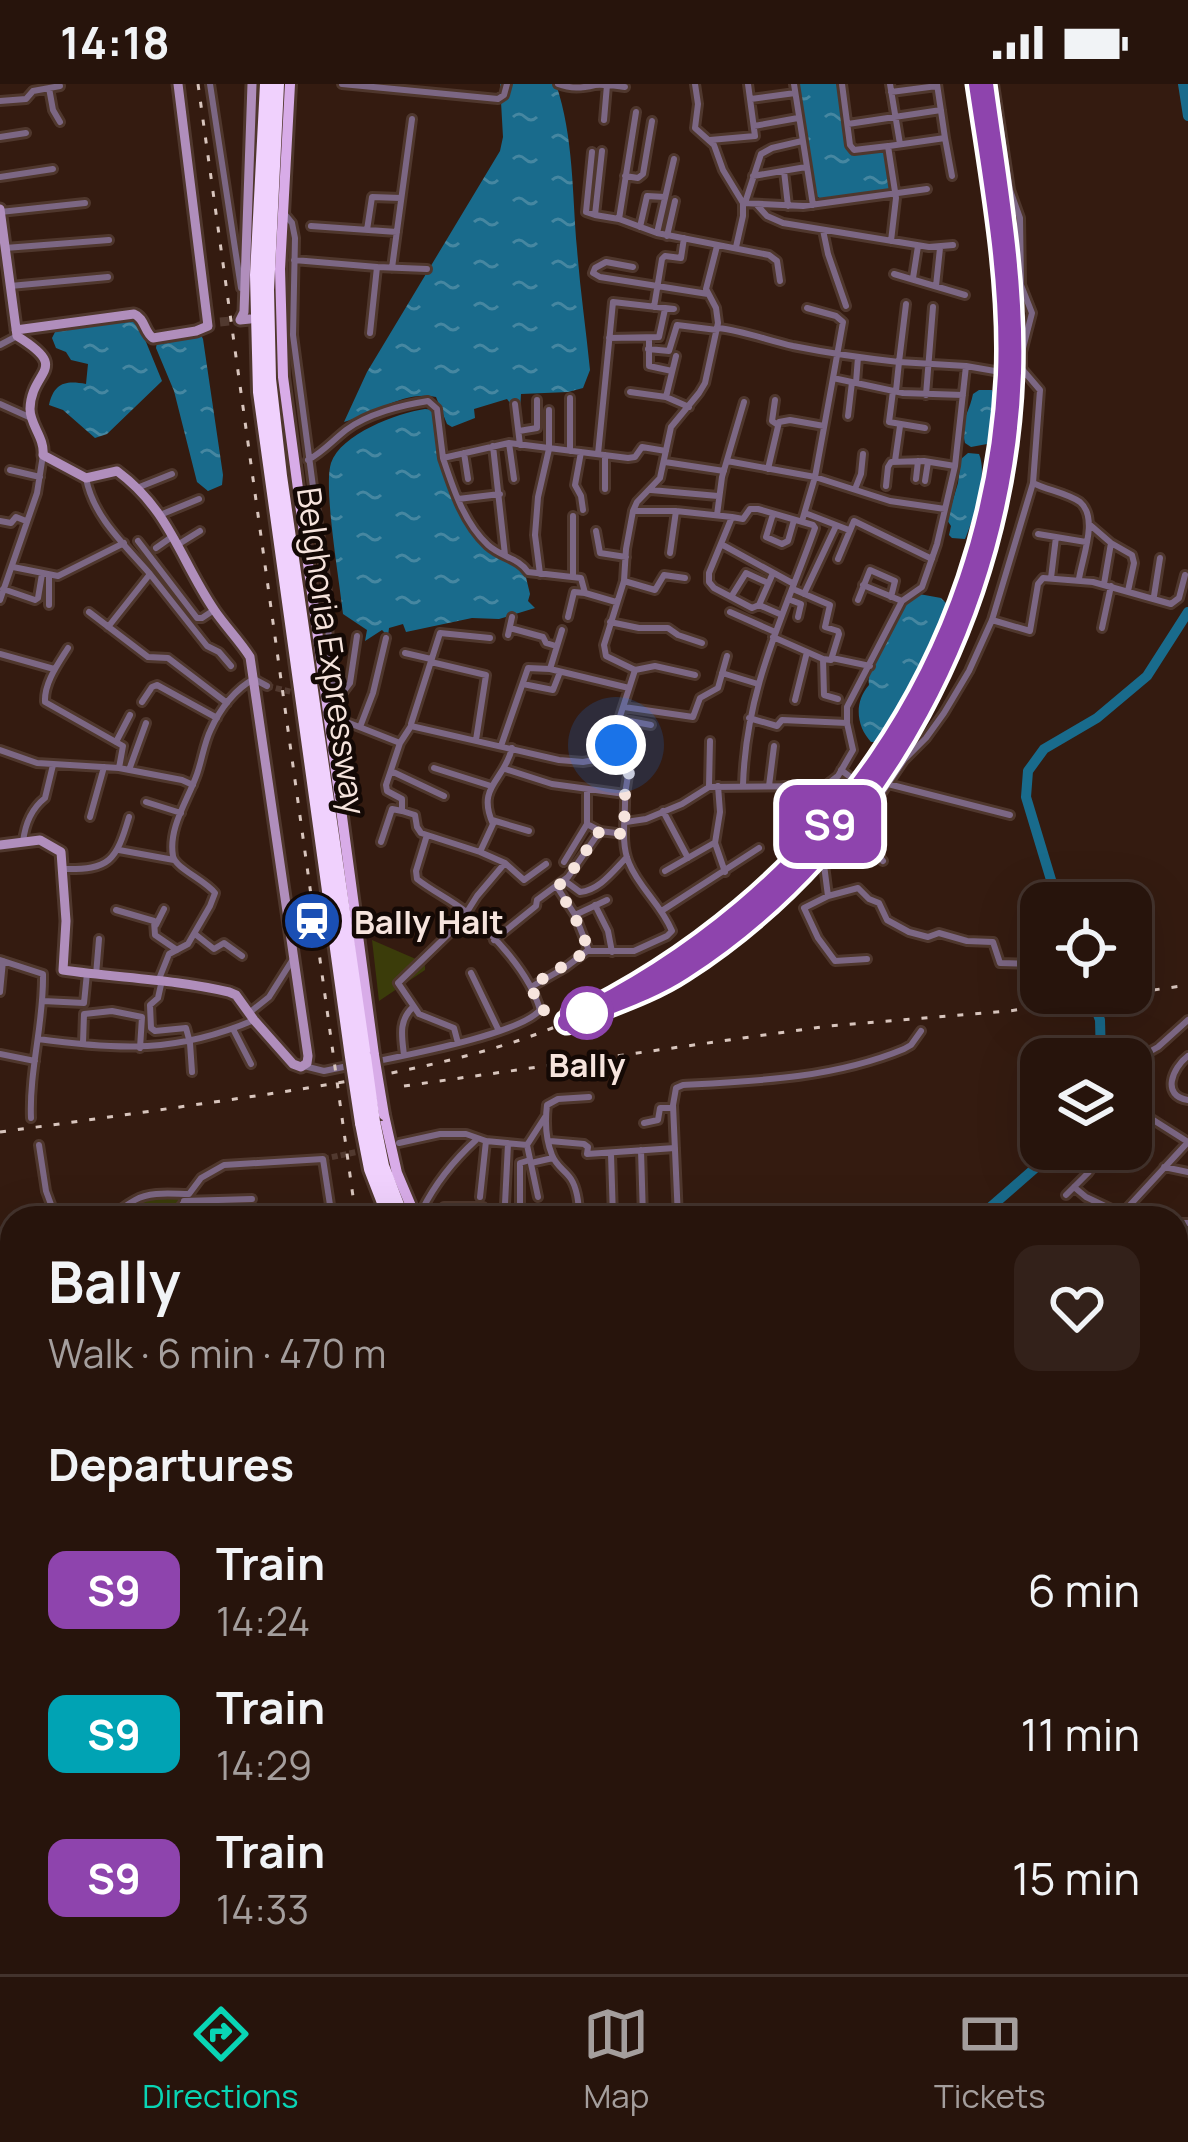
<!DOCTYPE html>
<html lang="en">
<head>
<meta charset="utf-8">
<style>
	:root { --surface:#27140c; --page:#33211a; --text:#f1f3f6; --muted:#a49e9d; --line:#43332d; --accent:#09d5b5 }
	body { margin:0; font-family:Manrope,sans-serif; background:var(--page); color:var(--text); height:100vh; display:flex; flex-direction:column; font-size:45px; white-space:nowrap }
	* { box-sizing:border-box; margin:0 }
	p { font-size:39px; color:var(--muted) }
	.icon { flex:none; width:66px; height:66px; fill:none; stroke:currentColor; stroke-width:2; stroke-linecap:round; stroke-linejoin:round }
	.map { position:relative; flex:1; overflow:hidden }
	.details { position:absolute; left:0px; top:1122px; width:1188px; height:768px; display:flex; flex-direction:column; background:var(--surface); border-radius:36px 36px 0 0; box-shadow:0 12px 48px #0002,0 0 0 3px var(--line) }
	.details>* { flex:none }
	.badge { padding:0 24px; border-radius:18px; font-size:42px; line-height:78px }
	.tools { position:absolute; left:1020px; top:798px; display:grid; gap:24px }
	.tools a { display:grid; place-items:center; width:132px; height:132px; border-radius:24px; background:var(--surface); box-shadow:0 12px 48px #0002,0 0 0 3px var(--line); font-size:60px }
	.you { position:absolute; width:60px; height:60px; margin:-30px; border:9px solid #fff; border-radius:50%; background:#1a73e8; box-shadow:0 0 0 18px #1a73e833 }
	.map>.badge { position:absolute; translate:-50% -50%; box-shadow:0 0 0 6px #fff }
	h2 { padding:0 48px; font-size:45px; line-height:108px }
	.round { display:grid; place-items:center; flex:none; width:126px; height:126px; border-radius:24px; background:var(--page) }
	.headline { display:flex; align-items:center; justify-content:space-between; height:204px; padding:0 48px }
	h1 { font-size:57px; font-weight:700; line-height:90px }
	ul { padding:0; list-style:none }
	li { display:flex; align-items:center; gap:36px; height:144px; padding:0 48px }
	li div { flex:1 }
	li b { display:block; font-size:45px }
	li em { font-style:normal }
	li .badge { min-width:132px; font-weight:700; text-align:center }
	.status { display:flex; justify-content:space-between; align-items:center; height:84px; padding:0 60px; background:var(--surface); direction:ltr }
	.status svg { height:33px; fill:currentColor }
	.dock { display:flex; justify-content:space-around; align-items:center; height:168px; border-top:3px solid var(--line); background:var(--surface); font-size:33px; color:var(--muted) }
	.dock a { display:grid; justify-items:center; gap:6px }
	.dock .on { color:var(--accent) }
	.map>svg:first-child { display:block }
</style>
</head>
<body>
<div class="status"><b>14:18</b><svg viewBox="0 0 49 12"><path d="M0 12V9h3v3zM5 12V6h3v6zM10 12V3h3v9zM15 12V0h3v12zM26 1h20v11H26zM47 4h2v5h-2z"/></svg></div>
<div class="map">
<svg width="1188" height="1890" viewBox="0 0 1188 1890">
	<defs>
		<pattern id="water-ripples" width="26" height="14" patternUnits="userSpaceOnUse" patternTransform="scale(3)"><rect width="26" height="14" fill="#196b8c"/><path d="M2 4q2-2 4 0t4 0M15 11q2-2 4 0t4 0" fill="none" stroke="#4687a1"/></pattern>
	</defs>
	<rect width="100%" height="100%" fill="#341b10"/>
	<path fill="#3b3c0a" d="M372,856l53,23v7l-46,31z
		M153,1110h36l-16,24h-52v-5l14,-13z"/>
	<path fill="url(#water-ripples)" d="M500,0h56c18,54 16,109 21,165 3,40 9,80 13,121l-7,18 -15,4 -47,2 -1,17 -6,8 -1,-12 -6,-8 -33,10 1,9 -23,9 -5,-3 -11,-27c-31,-7 -63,17 -92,25l23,-50 133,-221 3,-14z
		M798,0h43l11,68 29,-4 6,4 3,35 -2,3 -63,11 -9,-5z
		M129,235l8,1 25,61 -55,53 -12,4 -32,-28 -14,-5c5,-22 16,-25 37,-21l2,-20 -17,-4 -5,-8 -10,-4 -4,-10 3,-6 12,-6z
		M199,247l4,8 20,136 -1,10 -14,6 -11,-9 -23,-91 -18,-43 1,-6z
		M979,306h13l2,5 -2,38 -5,11 -16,3 -6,-4c-5,-24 4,-29 8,-49z
		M425,325l10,1 2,47 5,4 27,62 24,30 30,12 7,29 -2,7 7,7 -36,11 -27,-1 -66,14 -3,-8 -14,4 -1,8 -6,-6 -17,11 2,-11 -24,-16c-3,-31 -20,-126 -12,-151 10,-29 66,-50 94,-54z
		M968,369l11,1c9,20 -5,64 -14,85l-13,-1 -3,-3 2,-9 -4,-6 11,-37 3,-24z
		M919,510l22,4 5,5 -13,42 -55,97h-7c-15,-16 -17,-40 -2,-57 -4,-25 29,-78 50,-91z
		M1176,1745h12v145h-754l33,-12h709z"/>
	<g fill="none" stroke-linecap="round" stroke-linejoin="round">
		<path stroke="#196b8c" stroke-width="10" d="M1183,0l5,32
			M1058,819l-32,-106 2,-26 16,-22 53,-31 50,-42 41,-64
			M1090,909l10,27 1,39
			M978,1134l79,-69"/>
		<path stroke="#51392f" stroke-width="6" stroke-dasharray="6 3" stroke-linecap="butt" d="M267,602l33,8
			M323,1075l43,-9"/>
		<path stroke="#51392f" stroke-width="9" stroke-dasharray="9 4.5" stroke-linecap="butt" d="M220,238l20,-2"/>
		<g stroke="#4f372d" stroke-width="12">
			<path id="street" d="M210,0l31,204
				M342,0l156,15 6,-4 3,-11
				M558,0c13,5 24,4 37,1 9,-1 21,1 30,2
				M695,0l3,20 -3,24 19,17 9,25 20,33v13l-7,31
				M794,0l19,121
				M842,0l8,61 4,5 34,-4 8,52 -5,43
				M890,0l10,60
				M49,4l4,22 7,12
				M891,8l46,-6
				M751,15l44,-6
				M0,17l26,-2 7,-8 27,-5
				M604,36l3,-35
				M848,40l93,-14
				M754,42l44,-8
				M0,53l26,-4
				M945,54l7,38
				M710,56l45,-4 -7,-52
				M889,62l56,-8 -8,-54
				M602,67l-7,64 24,4 38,14
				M592,68l-6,60 9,3
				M674,75l-17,74 112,22 8,6 3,20
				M784,87l4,35
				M625,92l13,2 5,-4 9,-53
				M753,92l53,-9
				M0,93l53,-8
				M743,119l60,3 124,-17
				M745,119l16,-49 11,-6 30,-7
				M756,120l11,12 16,7 146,24 24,-2
				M0,128l85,-9
				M283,128l9,11 3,15 -2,97 34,258 2,54 9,68 6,6 56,22
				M619,135l17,-107
				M311,142l86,6
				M640,143l7,-31 18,1
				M367,146l5,-33 29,1
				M823,146l5,24 18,52
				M667,152l8,-35
				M5,164l104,-8
				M294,176l83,7 -7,66
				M377,183l50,2
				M633,183l-27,-5 -11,6 -2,5 7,4 108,17
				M392,184l20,-149
				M894,190l71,21
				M913,194l5,-32
				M10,202l98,-9
				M936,202l4,-38
				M654,223l8,-48 3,-3 16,2 3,-20
				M807,224l29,8 7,6 -10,56 70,15 60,2
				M718,244c26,3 49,12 75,18 35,7 70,12 106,16l-3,29
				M609,254l50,-1 6,-28
				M649,255v27l23,5
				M0,261l17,-9
				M648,265l21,2 8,-26 40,5
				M966,282l46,8 4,3 9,-2
				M856,299l2,-26
				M893,307l-4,31 36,6
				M630,308l36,5 23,10
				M926,311l7,-88
				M666,313l10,-41
				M775,316l-3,21 6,4
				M0,320l29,13
				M515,320l5,41
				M848,332l4,-34
				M519,347l18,-3v-28
				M509,359l5,36
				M493,362l12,109
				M570,367v-53
				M581,368l-6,33 6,11 2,14
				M464,369l4,26
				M598,370l15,-152 61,7
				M443,374c10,30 21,65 45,87 13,12 31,13 40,27l53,6 4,15 31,9
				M308,376c15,-8 24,-19 38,-30 21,-16 56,-25 82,-29l9,8 6,49 66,-15 119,15 7,-1 7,-10 24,4
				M727,377l88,16 75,24 55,8
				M895,377l5,-35
				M665,378l59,9
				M768,385l11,-47 11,-2 34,6
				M10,386l30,7
				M86,394c7,39 39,67 64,96l-42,53
				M916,395l2,-18
				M925,397l3,-19
				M1033,399c14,7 34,10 47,19 19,16 2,56 -1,77
				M886,402l2,-19 3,-5 33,-1 31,5
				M137,404l35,-14
				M605,405v-34
				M855,405l6,-15 2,-20
				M651,406l67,6
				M458,415l42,-5
				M633,427h43l56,6 -23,56v9l5,6 38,20 7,-3 14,-32
				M805,429l44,17
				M773,430l-7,23 16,7 6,-3 6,-21
				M160,431l39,-16
				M717,431l5,-38 22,-75
				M573,432v61
				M732,433l11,2 7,-10h8l55,16 2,3c-32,90 -69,160 -72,257
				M0,437l11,2 5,-6 10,4
				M802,437l13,-44 18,-99
				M1089,440l22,19 21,12 2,8 -6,28
				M596,447l4,22 26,4
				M1038,450l48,8
				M138,457l59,77h5l12,-8
				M179,460l21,-13
				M721,460l73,40
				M156,464l17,-12
				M670,469l6,-42
				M838,475l16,-38 78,38
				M13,483l45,9 66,-33
				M150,490l57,72 12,6 12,14
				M540,490l-5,-39 3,-38 11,-48v-39
				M49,492v29
				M1051,494l5,-41
				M624,497l31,9 9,-15 21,3
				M1104,500l7,-41
				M863,501l39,16
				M3,505l32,11 3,-2 4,-24
				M793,505l37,16 -5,22 13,4 1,3 -8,26 -8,-1
				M804,510l32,-68
				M1154,512l6,-38
				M731,513l15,-24 22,10
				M788,515l13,5 -3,13
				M0,516l37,-107 6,-38
				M858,516l12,-30 25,11 -4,16
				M759,521l23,10
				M89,528l59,45 20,1 59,45
				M730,528l45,20
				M568,533l6,-25 11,1
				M992,536l38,11 8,-47 5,-6 50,4 78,22 8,-6 6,-23
				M610,538l29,6h29l10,7 24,8
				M510,544l33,9 3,6 10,3
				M1102,544l9,-42
				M508,551l4,-18
				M773,553l50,22 1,36 14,4
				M68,564c-10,16 -24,35 -23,54l78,44 -4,22
				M405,569l26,6
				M0,570l54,15
				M832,574l38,8
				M431,578l55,13 -10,65
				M550,585l12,-39
				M635,586l20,-4 40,9
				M722,589l36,11
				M523,600l30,6 7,-18
				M795,616l12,-48
				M142,618l10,-15 5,-2 60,33
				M335,619l15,-20 7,-47
				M624,623l69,10 7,-19 18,-10 9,-32
				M749,634l28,8 5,-6 65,3
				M619,635l32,6
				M411,640l29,-91 50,5
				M360,643l13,-34 13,-55
				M116,658l14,-27
				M501,662l27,-78 22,1 79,19
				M0,666l37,13 82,5 63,12 11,5
				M434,684l57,18
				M505,685l47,15 73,10c1,23 -5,48 4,69 10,25 32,41 43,68l-5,5 -33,15h-47l-21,16 -35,20
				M129,686l17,-47
				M841,686l28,21 19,-7 122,31
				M391,687l53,25
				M709,702l1,-45
				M718,702l2,26 -5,31 10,29
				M769,702l5,-40
				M784,702l3,42
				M587,706v34l13,7 24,3
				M625,710l6,-37 -15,-12 -2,-10 21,-65 -29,-14 -2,-11 20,-64 2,-32 7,-38 4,-9 23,-24 11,-51 28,-34 6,-10 13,-60 -2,-15 -10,-19 11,-43
				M146,718l35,11
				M663,727l25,47
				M90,733l14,-50
				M492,736l37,11
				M626,738l20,-3 36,-15 27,-17 116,-1 13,-10 15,-26 -6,-27v-16l55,-106 20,-14 15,-43 18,-78 11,-100 -67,-4 7,-58
				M23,758c2,-18 8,-33 22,-44l8,-33
				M381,758l11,-33 10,2
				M868,759l15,18
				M119,766l55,10
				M480,768l-59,-19 -4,-6 -2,-12 -13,-4v-12l-15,-8 -1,-6 14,-42 11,-17 148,34 24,2 17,-3 29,10
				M564,778l23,-38
				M505,779l19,17 22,-16
				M63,785c47,1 53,-8 66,-52
				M665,787l49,-28
				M565,797l15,11c20,-2 33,-21 47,-35
				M557,803l18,28 14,36
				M828,812l-4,-31 7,-8 36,-12 6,-39 31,-46 22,-22 18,-25 25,-42 23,-51 41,-137 7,-93 -18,-21v-17l10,-39 -11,-28 -1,-67 -10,-28 -16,-106
				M595,821l13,26 4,21
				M116,826l38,11 1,14 22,15
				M663,826l96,-62
				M575,831l32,-15
				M156,841l8,-16
				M195,850l19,15 10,-6 18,13
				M494,856l42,-34 1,-6 31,-23 32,-46
				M867,875l-32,2 -17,-23 -14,-30 24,-12 30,-8 11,11 10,4 8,17 22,12 19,5 11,-4 28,8 26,1 7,21 29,1 6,18 6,2
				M0,876l43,14c1,49 -14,96 -12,144
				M471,889l27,56
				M96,891l3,-36
				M159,895l10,-25 19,-10 22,-38 5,-13c-10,-13 -40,-25 -42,-37 -5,-28 15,-56 24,-82 5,-14 7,-31 14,-45 9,-20 24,-40 43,-50l13,7
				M162,896l-4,18 -8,7 1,23 4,3 31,-3 4,15 2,29
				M0,908l3,-31
				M43,917l41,2 3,-30
				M249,929l20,-16 24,-38
				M233,945l18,35
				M38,955c81,11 139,14 216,-19
				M83,959l1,-29 28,-3 30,6 -2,31
				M458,959l-4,-15 -35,-14 -21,-31 62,-60 17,-27 28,-33 -25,-11 13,-28c-17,-38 11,-42 19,-76
				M0,970l35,7
				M404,971c-2,-18 -6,-34 9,-48
				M1188,972c-16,12 -27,40 0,44
				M378,977c34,-7 143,-28 162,-51 -10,-37 -46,-75 -75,-99 -15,-12 -33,-20 -48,-32l-1,-8 11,-36
				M304,982l20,5 29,-6
				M1131,986l4,-10 23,-13 30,-27
				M644,1039l14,-3 2,-12h13
				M550,1057l34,3 4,3 -1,7 88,-6
				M399,1059l41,-9h26l20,7 41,4
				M39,1061l7,46 10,27
				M641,1066l2,68
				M611,1070l2,64
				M531,1079l22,-5
				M1164,1083l24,5
				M1074,1103l12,10 36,17
				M1066,1111l22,-22 17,-24
				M480,1113l6,-56
				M538,1113l-11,-52 18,-28
				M184,1117l68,-2
				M505,1120l3,-60
				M520,1129v-50l10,-3
				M97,1134c24,-5 20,-8 38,-18 16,-9 37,-6 54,-6l12,-16 23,-13 99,-6 9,59
				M173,1134l11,-16
				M425,1134l-3,-8c14,-28 31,-49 54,-70
				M439,1134l5,-11h39l4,11
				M579,1134c0,-13 -1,-28 -8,-39 -6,-9 -15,-13 -19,-24 -6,-15 -7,-34 -5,-50l11,-6 31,-2
				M678,1134l-5,-113 3,-17 7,-3c75,-4 151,-7 221,-36l7,-4 10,-14
				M1040,1134l7,-7
				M1118,1134l70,-76 -41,-26 -8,7
				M1176,1139h12
				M0,1159l12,-3
				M0,1224l12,-1
				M1176,1224l12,3
				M0,1240l12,-1
				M1176,1301h6l6,-9
				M0,1315h2
				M1176,1371h12
				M1176,1398l12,1
				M1176,1491l12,1
				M0,1505l12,-2
				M1176,1583l12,1
				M0,1605l12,6
				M0,1636l12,-4
				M0,1685l12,1
				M0,1710l12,-1
				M0,1799l12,2
				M0,1841l12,3
				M179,1878l1,12
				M391,1890l6,-5 2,-7"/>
		</g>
		<g stroke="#4f372d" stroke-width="15">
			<path id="secondary" d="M0,125l17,127c55,34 14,33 13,73 0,16 15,29 13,46l43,23 31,-7c53,39 63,89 98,140 11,16 25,30 35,46l58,399 -1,7 -6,4 -8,-3 -39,-44 -18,-25 -7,-3c-55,-13 -111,-14 -166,-22l3,-49 -5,-69 -21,-12 -40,5
				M250,235l-10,1 4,-8 8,-228
				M16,246l118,-16c11,4 10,18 19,24l43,-7 12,-5 -30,-242
				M0,1446l12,16
				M64,1878l4,12"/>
		</g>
		<g stroke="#4f372d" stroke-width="16">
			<path id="primary" d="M290,0l-10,185 3,108 91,678
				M384,1031l13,58 19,45
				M1176,1658l12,2
				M521,1878l3,12
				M538,1878l3,12
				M307,1890l6,-12"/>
		</g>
		<g stroke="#4f372d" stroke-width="20">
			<path id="highway" d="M267,0l-10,191 3,117 92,665
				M277,0l-10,206 2,89 11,97 84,581
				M373,1038l9,44 20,52
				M362,1039l9,46 19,49
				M479,1878l3,12
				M492,1878l3,12"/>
		</g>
		<use href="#street" stroke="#7c6784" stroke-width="6"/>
		<use href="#secondary" stroke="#b08ebc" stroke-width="9"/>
		<use href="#primary" stroke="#d8ace8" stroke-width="10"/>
		<use href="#highway" stroke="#f0d1fd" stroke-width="14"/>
		<path stroke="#d8c5bd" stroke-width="3" stroke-dasharray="6 12" stroke-linecap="butt" d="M198,0l158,1134
			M404,1002l424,-60 181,-15 179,-26
			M0,1048c90,-12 180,-25 269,-38 84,-13 168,-27 248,-53 264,-88 462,-347 487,-623 10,-113 -10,-223 -25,-334
			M532,1878l3,12"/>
		<g stroke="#4f372d" stroke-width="16" stroke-linecap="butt">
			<path id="primary-bridge" d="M374,971l10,60"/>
		</g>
		<g stroke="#4f372d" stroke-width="20" stroke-linecap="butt">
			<path id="highway-bridge" d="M352,973l10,66
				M364,973l9,65"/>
		</g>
		<use href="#primary-bridge" stroke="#d8ace8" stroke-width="10"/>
		<use href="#highway-bridge" stroke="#f0d1fd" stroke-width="14"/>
	</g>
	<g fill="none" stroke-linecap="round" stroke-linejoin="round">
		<g stroke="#fff" stroke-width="27">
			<path id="line" d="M978,0c14,96 33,194 29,291 -14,286 -183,525 -440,647 39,-17 81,-29 116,-52 199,-128 321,-363 329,-597 3,-97 -15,-193 -28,-289"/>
		</g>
		<use href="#line" stroke="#8e44ad" stroke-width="18"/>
		<path stroke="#f6e4dd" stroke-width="12" stroke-dasharray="0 21.6" d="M587,929l-47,-3 -9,-24 58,-36 -15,-35 -17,-28 11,-10 31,-45 25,2 1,-40 7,-37 -16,-12"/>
	</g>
	<defs>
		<g id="station-disc" transform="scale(3)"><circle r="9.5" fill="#1a4fb4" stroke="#140905"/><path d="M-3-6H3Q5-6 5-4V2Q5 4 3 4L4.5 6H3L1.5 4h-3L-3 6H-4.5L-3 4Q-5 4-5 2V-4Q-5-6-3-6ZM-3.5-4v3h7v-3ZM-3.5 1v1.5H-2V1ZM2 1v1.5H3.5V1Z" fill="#fff"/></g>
	</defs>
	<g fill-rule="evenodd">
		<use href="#station-disc" x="312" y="837"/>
	</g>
	<circle fill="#fff" stroke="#8e44ad" stroke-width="6" cx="587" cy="929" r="24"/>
	<g text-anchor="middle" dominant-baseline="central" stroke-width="9" stroke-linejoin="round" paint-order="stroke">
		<g font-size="33" fill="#f6e4dd" stroke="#140905">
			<text transform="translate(332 567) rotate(82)">Belghoria Expressway</text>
		</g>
		<g font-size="33" font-weight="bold" fill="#f6e4dd" stroke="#140905" text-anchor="start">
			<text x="354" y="837">Bally Halt</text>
		</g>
		<g font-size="33" font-weight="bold" fill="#f6e4dd" stroke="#140905">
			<text x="587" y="980">Bally</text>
		</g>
	</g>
</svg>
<div class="tools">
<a><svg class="icon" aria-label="locate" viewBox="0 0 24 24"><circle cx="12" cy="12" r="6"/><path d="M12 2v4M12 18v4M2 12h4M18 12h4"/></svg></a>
<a><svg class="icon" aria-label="layers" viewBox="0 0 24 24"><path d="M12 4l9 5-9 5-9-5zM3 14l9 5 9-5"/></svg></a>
</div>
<div class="you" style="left:616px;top:661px"></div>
<b class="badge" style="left:830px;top:740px;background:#8e44ad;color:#fff">S9</b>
<section class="details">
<div class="headline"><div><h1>Bally</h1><p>Walk · 6 min · 470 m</p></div><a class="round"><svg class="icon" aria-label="heart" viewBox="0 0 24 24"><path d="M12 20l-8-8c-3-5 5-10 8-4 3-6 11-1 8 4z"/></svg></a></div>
<h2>Departures</h2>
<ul>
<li><span class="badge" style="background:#8e44ad;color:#fff">S9</span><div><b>Train</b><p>14:24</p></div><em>6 min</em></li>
<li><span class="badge" style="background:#00a3b4;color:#fff">S9</span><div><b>Train</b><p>14:29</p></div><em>11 min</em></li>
<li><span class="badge" style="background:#8e44ad;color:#fff">S9</span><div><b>Train</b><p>14:33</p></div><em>15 min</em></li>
</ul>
</section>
</div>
<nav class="dock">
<a class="on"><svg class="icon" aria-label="directions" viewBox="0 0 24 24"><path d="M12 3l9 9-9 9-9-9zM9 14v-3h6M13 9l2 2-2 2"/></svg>Directions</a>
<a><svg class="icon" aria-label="map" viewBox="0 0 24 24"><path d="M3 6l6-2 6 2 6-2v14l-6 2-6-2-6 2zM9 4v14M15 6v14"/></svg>Map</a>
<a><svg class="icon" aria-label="tickets" viewBox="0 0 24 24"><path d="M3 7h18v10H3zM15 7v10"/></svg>Tickets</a>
</nav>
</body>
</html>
